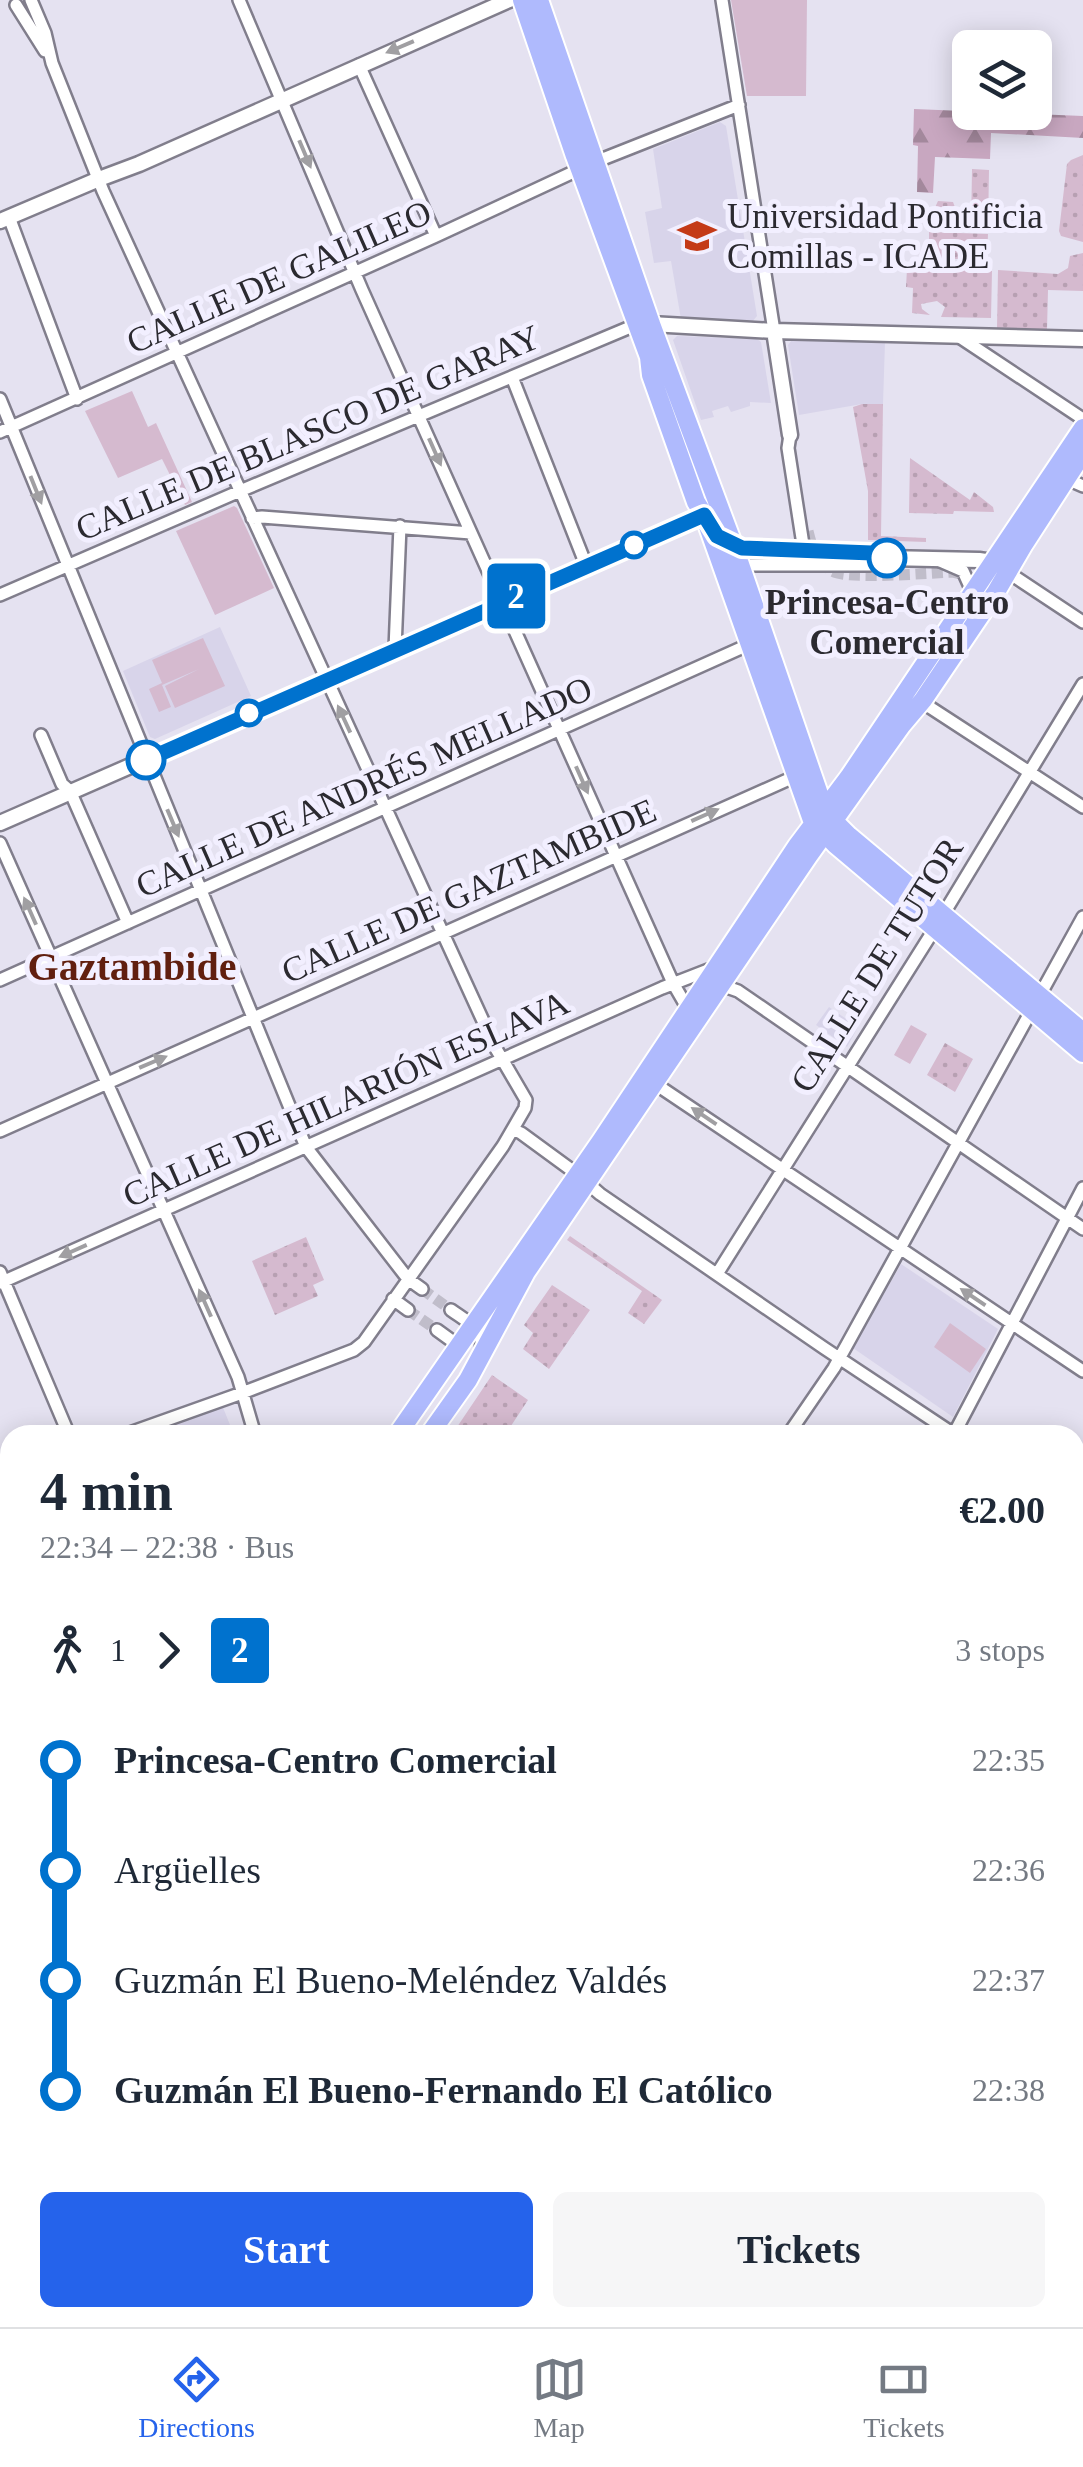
<!DOCTYPE html>
<html lang="en">
<head>
<meta charset="utf-8">
<style>
	:root { --surface:#fff; --page:#f6f6f7; --text:#1f2937; --muted:#747a83; --line:#e0e1e3; --accent:#2563eb }
	body { margin:0; font-family:"Times New Roman",serif; background:var(--page); color:var(--text); height:100vh; display:flex; flex-direction:column; font-size:38px; white-space:nowrap }
	* { box-sizing:border-box; margin:0 }
	p { font-size:32px; color:var(--muted) }
	.icon { flex:none; width:55px; height:55px; fill:none; stroke:currentColor; stroke-width:2; stroke-linecap:round; stroke-linejoin:round }
	.map { position:relative; flex:1; overflow:hidden }
	.panel { position:absolute; left:0px; top:1425px; width:1085px; height:902px; display:flex; flex-direction:column; background:var(--surface); border-radius:30px 30px 0 0; box-shadow:0 5px 25px #0003 }
	.panel>* { flex:none }
	.badge { padding:0 20px; border-radius:8px; font-size:35px; line-height:65px }
	.fabs { position:absolute; left:952px; top:30px; display:grid; gap:20px }
	.fabs a { display:grid; place-items:center; width:100px; height:100px; border-radius:15px; background:var(--surface); box-shadow:0 5px 25px #0003; font-size:50px }
	.map>.badge { position:absolute; translate:-50% -50%; box-shadow:0 0 0 5px #fff }
	.legs { display:flex; align-items:center; gap:15px; height:110px; padding:0 40px; font-size:32px }
	.legs p { margin-inline-start:auto }
	.headline { display:flex; align-items:center; justify-content:space-between; height:170px; padding:0 40px }
	h1 { font-size:55px; font-weight:600; line-height:75px }
	.cta { display:flex; gap:20px; margin-top:auto; padding:20px 40px }
	.cta a { flex:1; height:115px; border-radius:15px; background:var(--accent); color:#fff; font-size:40px; font-weight:600; line-height:115px; text-align:center }
	.cta a+a { background:var(--page); color:var(--text) }
	ul { padding:0 40px; list-style:none }
	li { display:flex; align-items:center; gap:35px; height:110px; font-size:38px }
	li i { display:grid; place-items:center; width:15px; height:100%; margin:0 12px; background:currentColor }
	li i::after { content:''; width:25px; height:25px; margin:-12px; border:8px solid; border-radius:50%; background:var(--surface) }
	li p { margin-inline-start:auto }
	li:first-child i { background:linear-gradient(#0000 50%,currentColor 0) }
	li:last-child i { background:linear-gradient(currentColor 50%,#0000 0) }
	.tab-bar { display:flex; justify-content:space-around; align-items:center; height:140px; border-top:2px solid var(--line); background:var(--surface); font-size:28px; color:var(--muted) }
	.tab-bar a { display:grid; justify-items:center; gap:5px }
	.tab-bar .current { color:var(--accent) }
	.map>svg:first-child { display:block }
</style>
</head>
<body>
<div class="map">
<svg width="1083" height="2327" viewBox="0 0 1083 2327">
	<defs>
		<pattern id="grass-dots" width="8" height="8" patternUnits="userSpaceOnUse" patternTransform="scale(2.5)"><rect width="8" height="8" fill="#d5bacf"/><path d="M2 2h.1M6 6h.1" fill="none" stroke="#b7a0b2" stroke-width="1.8" stroke-linecap="round"/></pattern>
		<pattern id="forest-firs" width="22" height="20" patternUnits="userSpaceOnUse" patternTransform="scale(2.5)"><rect width="22" height="20" fill="#c8a7c0"/><path d="M5 1l3.5 6h-7zM16 11l3.5 6h-7z" fill="#a3889c"/></pattern>
	</defs>
	<rect width="100%" height="100%" fill="#e5e2f1"/>
	<path fill="#d8d4ea" d="M720,122l6,4 31,190 -5,6 -71,-3 -10,-58 -17,2 -9,-51 17,-4 -9,-59z
		M677,336l80,3 4,3 10,61 -21,-1v4l-19,6 -3,-6 -16,5 2,6 -13,3 -28,-80z
		M792,340l93,2 -2,62h-21l-63,11 -11,-70z
		M220,627l31,69 -96,43 -5,-2 -27,-66z
		M829,1007l29,20 -11,20 -31,-22z
		M901,1264l97,65 -45,88 -100,-69z
		M220,1400l14,35h-111z
		M10,1475v843h581l13,9h-604v-849z"/>
	<path fill="url(#grass-dots)" d="M1083,155v87l-22,-6 -2,-5 8,-67 4,-4z
		M972,169l17,1 -1,60 -17,-1z
		M938,201l15,1 3,8 5,2 -1,17 -28,-1v-14z
		M929,232l59,2 -1,26 -58,-2z
		M1083,253v38l-35,-1 -1,40 -50,-2 1,-58 60,4 10,-6 2,-12z
		M907,269l85,2 -1,47 -50,-1 4,-10 -8,-6 -16,3 1,5 8,6 -18,-2 1,-25 -7,-1z
		M862,404h21l-2,132 45,2v4l-58,-2v-49l-15,-84z
		M910,458l60,42 4,-8 19,15 1,5 -40,-1 -1,3 -44,-1z
		M945,1043l28,16 -18,33 -28,-17z
		M570,1236l92,64 -18,24 -16,-11 14,-22 -75,-51z
		M306,1237l18,43 -11,5 5,11 -43,19 -23,-54z
		M552,1285l38,25 -41,59 -26,-20 10,-16 -9,-8z
		M492,1375l36,25 -23,35h-48l-4,-2z
		M10,1557v133l-10,-4v-125z"/>
	<path fill="url(#forest-firs)" d="M914,109l169,7v22l-92,-5 -1,26 -55,-2 -2,36 -16,-1 1,-46 -5,-1z
		M0,2064l10,2v130l-10,-4z"/>
	<path fill="#d5bacf" d="M731,0h76l-1,96h-59z
		M132,391l16,36 8,-4 36,79 -7,3 -23,-46 -44,19 -33,-67z
		M234,506l3,2 37,80 -59,27 -39,-84z
		M203,638l22,48 -50,22 -10,-22 34,-17 -37,16 9,22 -12,5 -10,-23 13,-6 -10,-23z
		M911,1025l16,9 -17,30 -16,-9z
		M950,1323l36,26 -16,24 -36,-26z
		M1083,1881v446h-437l-10,-9h439v-421z"/>
	<g fill="none" stroke-linecap="round" stroke-linejoin="round">
		<path stroke="#738ba8" stroke-width="10" d="M1075,2270l8,4"/>
		<path stroke="#c0bdca" stroke-width="11" stroke-dasharray="11 5.5" stroke-linecap="butt" d="M808,531c4,16 8,31 24,40 14,9 98,2 120,1l13,3
			M422,1289l29,21
			M408,1310l29,20"/>
		<g stroke="#817e8c" stroke-width="16">
			<path id="minor" d="M31,0l14,33 7,30 51,128 392,856 31,53 -1,8 -22,38 -139,196 -10,8 -112,43 -118,42
				M239,0l123,290 311,693 15,26 6,2
				M722,0l52,331
				M16,5l29,46
				M359,65l77,171
				M9,217l68,182
				M958,336l125,83
				M512,377l74,188
				M662,382l26,72
				M0,399l306,748 102,132 14,10
				M0,432l436,-196 159,-74 144,-57
				M790,435l-2,13 16,103
				M1067,479l16,7
				M252,518l10,-1 209,16
				M730,542l17,7 125,4 15,5
				M940,561l23,10 9,20
				M738,563l2,2h129l18,-7
				M1009,573l74,49
				M0,595l240,-104 400,-168
				M395,649l5,-123
				M923,700l8,8 152,99
				M907,707l63,-93
				M41,735l21,49 8,7 58,132
				M0,843l238,534 17,58
				M0,980l750,-336
				M721,985l17,6 345,238
				M651,1081l432,290
				M514,1130l7,3 56,41 23,20 224,154 131,87
				M0,1131l796,-355
				M0,1272l69,163
				M717,1274l218,-346 148,-244
				M0,1283l662,-295 54,-21
				M393,1299l15,11
				M451,1310c15,11 34,19 30,41
				M437,1330l22,16
				M954,1434l129,-246
				M788,1435l46,-67 249,-451
				M0,1478l10,-3
				M1075,1517l8,6
				M1075,1658l8,5
				M1075,1795l8,6
				M1075,2131l8,4"/>
		</g>
		<g stroke="#817e8c" stroke-width="19">
			<path id="tertiary" d="M0,221l99,-42 40,-15 370,-164
				M651,324l123,7 309,8
				M774,331l16,104
				M887,558l92,2 13,2 8,5
				M0,823l704,-308"/>
		</g>
		<g stroke="#817e8c" stroke-width="20">
			<path id="secondary" d="M1075,1494l8,-16
				M1075,1865l8,-16
				M621,2318l10,9
				M146,2327l4,-9
				M201,2327l3,-9"/>
		</g>
		<g stroke="#fff" stroke-width="22">
			<path id="primary" d="M522,0l53,156 74,201 2,18 45,127 8,13 108,305 23,24 248,209
				M539,0l112,324 82,220 88,256 13,21 15,15 234,196
				M397,1435l204,-294 196,-295 52,-69 234,-349
				M429,1435l39,-55 58,-108 283,-417 92,-129 22,-26 73,-108 28,-48 59,-91
				M0,1696l10,4
				M0,1716l10,4"/>
		</g>
		<g stroke="#fff" stroke-width="25">
			<path id="trunk" d="M162,2327l3,-9
				M187,2327l3,-9"/>
		</g>
		<use href="#minor" stroke="#fff" stroke-width="11"/>
		<use href="#tertiary" stroke="#fff" stroke-width="14"/>
		<use href="#secondary" stroke="#fff" stroke-width="15"/>
		<use href="#primary" stroke="#afbafd" stroke-width="18"/>
		<use href="#trunk" stroke="#94a3fc" stroke-width="20"/>
	</g>
	<defs><path id="oneway-solid" d="M-6-.8H1V-3.2L6.5 0L1 3.2V.8H-6Z" transform="scale(2.5)"/></defs>
	<g fill="#a09fa2">
		<use href="#oneway-solid" transform="translate(400 47) rotate(157)"/>
		<use href="#oneway-solid" transform="translate(305 154) rotate(67)"/>
		<use href="#oneway-solid" transform="translate(435 452) rotate(66)"/>
		<use href="#oneway-solid" transform="translate(36 490) rotate(68)"/>
		<use href="#oneway-solid" transform="translate(344 719) rotate(-115)"/>
		<use href="#oneway-solid" transform="translate(582 780) rotate(66)"/>
		<use href="#oneway-solid" transform="translate(705 815) rotate(-24)"/>
		<use href="#oneway-solid" transform="translate(173 823) rotate(67)"/>
		<use href="#oneway-solid" transform="translate(30 911) rotate(-114)"/>
		<use href="#oneway-solid" transform="translate(153 1062) rotate(-23)"/>
		<use href="#oneway-solid" transform="translate(704 1116) rotate(-146)"/>
		<use href="#oneway-solid" transform="translate(73 1251) rotate(156)"/>
		<use href="#oneway-solid" transform="translate(973 1297) rotate(-146)"/>
		<use href="#oneway-solid" transform="translate(205 1303) rotate(-114)"/>
	</g>
	<g fill="none" stroke-linecap="round" stroke-linejoin="round">
		<g stroke="#fff" stroke-width="22">
			<path id="line-1" d="M146,760l558,-245 13,21 25,12 130,5 15,5"/>
		</g>
		<use href="#line-1" stroke="#0072ce" stroke-width="15"/>
	</g>
	<defs>
		<g id="university-bare" transform="scale(3)"><path d="M0-5L7-2L0 1L-7-2ZM-4 1L0 2.5L4 1V4Q0 6-4 4Z" fill="#c43a18" stroke="#f2efff" stroke-width="2.5" paint-order="stroke"/></g>
	</defs>
	<g fill-rule="evenodd">
		<use href="#university-bare" x="697" y="236"/>
	</g>
	<g fill="#fff" stroke="#0072ce" stroke-width="5">
		<circle cx="634" cy="545" r="12"/>
		<circle cx="887" cy="558" r="18"/>
		<circle cx="249" cy="713" r="12"/>
		<circle cx="146" cy="760" r="18"/>
	</g>
	<g text-anchor="middle" dominant-baseline="central" stroke-width="10" stroke-linejoin="round" paint-order="stroke">
		<g font-size="35" fill="#2b2a30" stroke="#f2efff" text-anchor="start">
			<text x="727" y="216">Universidad Pontificia<tspan x="727" dy="40">Comillas - ICADE</tspan></text>
		</g>
		<g font-size="35" fill="#2b2a30" stroke="#f2efff">
			<text transform="translate(279 277) rotate(-24)">CALLE DE GALILEO</text>
			<text transform="translate(308 433) rotate(-23)">CALLE DE BLASCO DE GARAY</text>
			<text transform="translate(364 787) rotate(-24)">CALLE DE ANDRÉS MELLADO</text>
			<text transform="translate(469 891) rotate(-24)">CALLE DE GAZTAMBIDE</text>
			<text transform="translate(877 965) rotate(-58)">CALLE DE TUTOR</text>
			<text transform="translate(346 1099) rotate(-24)">CALLE DE HILARIÓN ESLAVA</text>
		</g>
		<g font-size="35" font-weight="bold" fill="#2b2a30" stroke="#f2efff">
			<text x="887" y="602">Princesa-Centro<tspan x="887" dy="40">Comercial</tspan></text>
		</g>
		<g font-size="40" font-weight="bold" fill="#611f0f" stroke="#f2efff">
			<text x="132" y="966">Gaztambide</text>
		</g>
	</g>
</svg>
<div class="fabs">
<a><svg class="icon" aria-label="layers" viewBox="0 0 24 24"><path d="M12 4l9 5-9 5-9-5zM3 14l9 5 9-5"/></svg></a>
</div>
<b class="badge" style="left:516px;top:596px;background:#0072ce;color:#fff">2</b>
<section class="panel">
<div class="headline"><div><h1>4 min</h1><p>22:34 – 22:38 · Bus</p></div><b>€2.00</b></div>
<div class="legs"><svg class="icon" aria-label="walk" viewBox="0 0 24 24"><circle cx="13" cy="4" r="2"/><path d="M13 8l-2 6 4 7M11 14l-3 7M7 12l3-4h3l4 4"/></svg>1<svg class="icon" aria-label="forward" viewBox="0 0 24 24"><path d="M9 5l7 7-7 7"/></svg><b class="badge" style="background:#0072ce;color:#fff">2</b><p>3 stops</p></div>
<ul>
<li><i style="color:#0072ce"></i><b>Princesa-Centro Comercial</b><p>22:35</p></li>
<li><i style="color:#0072ce"></i><span>Argüelles</span><p>22:36</p></li>
<li><i style="color:#0072ce"></i><span>Guzmán El Bueno-Meléndez Valdés</span><p>22:37</p></li>
<li><i style="color:#0072ce"></i><b>Guzmán El Bueno-Fernando El Católico</b><p>22:38</p></li>
</ul>
<div class="cta"><a>Start</a><a>Tickets</a></div>
</section>
</div>
<nav class="tab-bar">
<a class="current"><svg class="icon" aria-label="directions" viewBox="0 0 24 24"><path d="M12 3l9 9-9 9-9-9zM9 14v-3h6M13 9l2 2-2 2"/></svg>Directions</a>
<a><svg class="icon" aria-label="map" viewBox="0 0 24 24"><path d="M3 6l6-2 6 2 6-2v14l-6 2-6-2-6 2zM9 4v14M15 6v14"/></svg>Map</a>
<a><svg class="icon" aria-label="tickets" viewBox="0 0 24 24"><path d="M3 7h18v10H3zM15 7v10"/></svg>Tickets</a>
</nav>
</body>
</html>
